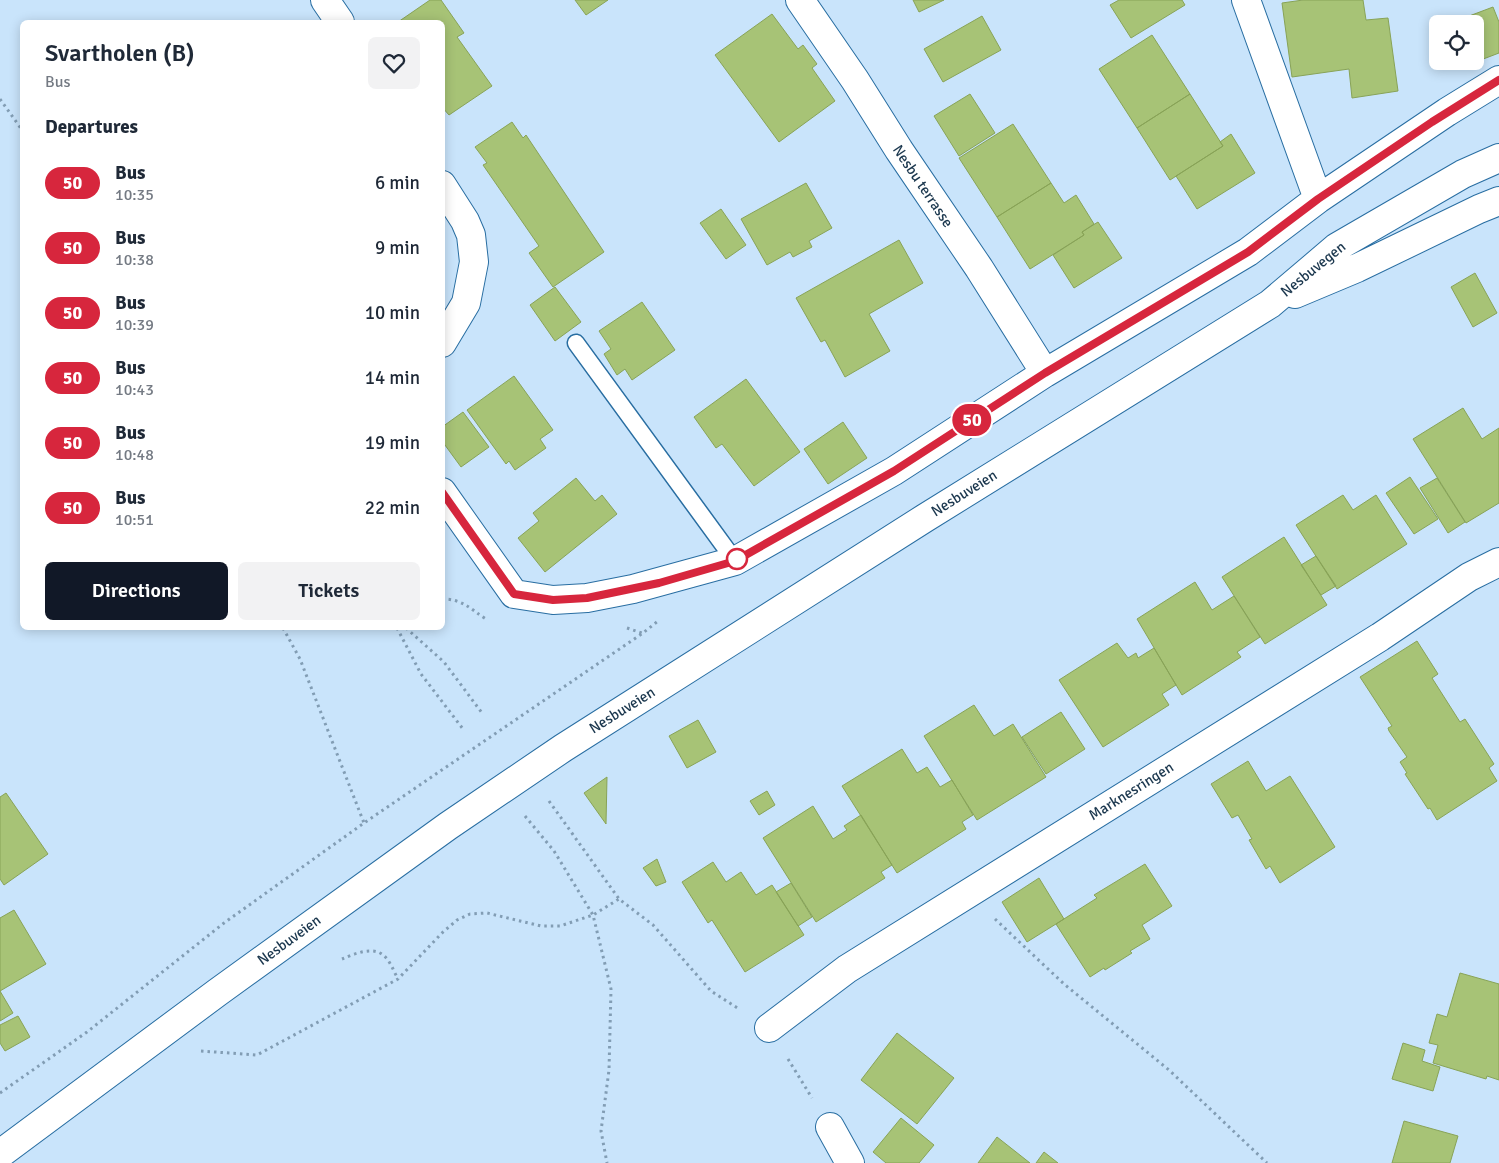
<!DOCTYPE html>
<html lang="en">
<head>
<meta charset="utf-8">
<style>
	:root { --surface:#fff; --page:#f2f2f3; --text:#1f2937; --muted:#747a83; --accent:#111827 }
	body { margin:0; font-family:Signika,sans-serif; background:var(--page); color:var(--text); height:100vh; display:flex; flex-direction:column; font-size:19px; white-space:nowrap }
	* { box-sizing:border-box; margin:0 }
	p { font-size:16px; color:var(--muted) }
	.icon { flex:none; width:28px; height:28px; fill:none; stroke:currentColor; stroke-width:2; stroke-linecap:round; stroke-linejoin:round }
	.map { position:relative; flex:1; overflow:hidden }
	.drawer { position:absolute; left:20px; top:20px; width:425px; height:610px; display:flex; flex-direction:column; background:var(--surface); border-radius:8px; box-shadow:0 2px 12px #0003 }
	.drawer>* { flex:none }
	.badge { padding:0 10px; border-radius:16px; font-size:18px; line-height:32px }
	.buttons { position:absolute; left:1429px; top:15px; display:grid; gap:10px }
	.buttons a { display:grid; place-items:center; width:55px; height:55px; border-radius:8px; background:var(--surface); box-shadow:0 2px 12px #0003; font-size:25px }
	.map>.badge { position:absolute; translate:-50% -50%; box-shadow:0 0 0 2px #fff }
	h2 { padding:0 25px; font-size:19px; line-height:45px }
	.round { display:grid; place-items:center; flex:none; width:52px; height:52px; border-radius:8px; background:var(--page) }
	.overview { display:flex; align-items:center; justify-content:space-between; height:85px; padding:0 25px }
	h1 { font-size:24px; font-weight:600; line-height:38px }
	.button { display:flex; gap:10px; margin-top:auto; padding:10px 25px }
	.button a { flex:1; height:58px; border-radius:8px; background:var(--accent); color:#fff; font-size:20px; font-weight:600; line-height:58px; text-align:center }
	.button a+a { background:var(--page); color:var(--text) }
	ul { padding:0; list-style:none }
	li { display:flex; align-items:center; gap:15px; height:65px; padding:0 25px }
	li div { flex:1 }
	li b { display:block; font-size:19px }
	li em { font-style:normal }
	li .badge { min-width:55px; font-weight:700; text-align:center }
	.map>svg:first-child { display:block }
</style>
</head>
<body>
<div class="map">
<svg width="1499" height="1163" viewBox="0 0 1499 1163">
	<rect width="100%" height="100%" fill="#c9e4fb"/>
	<path fill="#a7c376" stroke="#88a357" d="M430,0h11l23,33 -7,4 35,49 -43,29 -7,-8v-85h-44z
		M575,0h33l-22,15z
		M913,0h31l-25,12z
		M1119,0h63l3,5 -54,33 -21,-33z
		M1303,0h60l3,20 22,-2 10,73 -46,7 -3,-29 -57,8 -10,-74z
		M1493,7l6,15v31l-42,16 -3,-8h21v-37h-27z
		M772,14l26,35 5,-4 14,19 -5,4 23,33 -56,41 -64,-87z
		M982,16l19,34 -58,32 -19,-33z
		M1152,35l38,59 -53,34 -38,-59z
		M970,94l25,39 -36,23 -25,-40z
		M1190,94l33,52 -53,34 -33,-52z
		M512,122l11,16 3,-3 78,117 -51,35 -24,-34 10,-7 -56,-81 4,-2 -12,-16z
		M1013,124l38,59 -54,34 -38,-59z
		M1231,134l24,39 -58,36 -21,-33 47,-30 -3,-4z
		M806,183l26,45 -23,13 3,6 -19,10 -3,-5 -23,13 -26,-46z
		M1051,183l13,20 12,-8 18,29 -12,8 2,3 -54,34 -33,-52z
		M721,209l25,36 -20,14 -26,-36z
		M1098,222l24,36 -48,30 -21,-33 31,-20 -2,-3z
		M899,240l24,43 -54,31 21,37 -45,26 -20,-37 -4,2 -25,-44z
		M1475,273l22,40 -24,14 -22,-40z
		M555,287l26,35 -26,19 -25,-36z
		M642,302l33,48 -43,30 -7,-11 -8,6 -13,-21 7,-5 -12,-18z
		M514,376l39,54 -13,9 6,9 -31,22 -6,-9 -3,3 -39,-54z
		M746,379l54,73 -46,34 -32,-42 -6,4 -22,-31z
		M1463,408l19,31 17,-11v75l-33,20 -53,-84z
		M463,412l26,35 -28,20 -19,-26v-14z
		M843,422l24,36 -39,26 -24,-35z
		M1410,477l28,42 -24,15 -28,-41z
		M576,478l19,23 7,-6 15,19 -72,58 -27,-34 21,-17 -6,-8z
		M1437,478l28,44 -17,11 -28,-45z
		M1343,495l10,15 23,-15 31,49 -70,45 -41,-64z
		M1284,537l43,68 -62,39 -43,-67z
		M1316,556l20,30 -15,9 -20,-30z
		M1195,582l17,28 22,-14 26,41 -23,15 4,5 -59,38 -45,-76z
		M1417,641l21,33 -6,4 28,44 5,-3 29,45 -5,4 8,13 -60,39 -7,-12 -2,1 -23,-35 2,-1 -7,-11 7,-5 -18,-26 -1,-3 4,-2 -32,-49z
		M1117,643l11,15 8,-5 2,5 16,-10 22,37 -14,9 7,11 -66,42 -44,-67z
		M974,705l20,31 19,-12 33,53 -69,43 -53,-84z
		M1061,712l24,37 -39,25 -24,-37z
		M698,720l18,32 -29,16 -18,-32z
		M902,749l15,24 10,-6 13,20 12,-7 21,35 -11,7 4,7 -69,44 -55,-87z
		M1248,761l18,30 24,-15 45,71 -55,36 -10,-17 -4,3 -17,-29 3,-1 -14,-24 -6,3 -21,-34z
		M607,777l-1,47 -22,-31z
		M767,791l8,14 -16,10 -9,-14z
		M6,793l42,61 -44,31 -4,-6v-82z
		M813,806l20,33 14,-9 -3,-4 17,-11 31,50 -11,7 4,6 -69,44 -53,-84z
		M657,859l9,23 -10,4 -13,-18z
		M713,862l13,20 15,-10 15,23 16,-10 32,50 -59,37 -33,-52 -4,3 -26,-41z
		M1145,864l27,42 -30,19 8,14 -20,12 2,2 -27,17 -1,-2 -14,9 -34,-53 41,-26 -3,-3z
		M1039,878l25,41 -37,23 -25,-40z
		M791,883l21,34 -14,9 -22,-34z
		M14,910l32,54 -46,27 13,22 -13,8v-103z
		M1460,973l39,11v96l-12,-4 -1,3 -53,-16 5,-18 -9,-2 8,-29 10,3z
		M18,1016l12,21 -25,14 -5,-8v-18z
		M897,1033l57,45 -37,46 -56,-44z
		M1403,1043l22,7 -3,11 18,6 -7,24 -41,-12z
		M901,1118l33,27 -15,18h-33l-13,-11z
		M1404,1121l54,15 -8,27h-58z
		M997,1137l33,26h-52z
		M1044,1152l14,11h-22z"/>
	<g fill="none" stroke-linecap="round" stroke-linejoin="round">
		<g stroke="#296ea2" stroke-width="19">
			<path id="service" d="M576,343l159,218"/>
		</g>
		<g stroke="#296ea2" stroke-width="30">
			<path id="minor" d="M325,0l15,22
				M800,0l55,80 44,70 80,118 66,105
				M1246,0l72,199
				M442,185l23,36 6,14 3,27 -8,41 -24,40
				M442,492l72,102 39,6 34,-2 46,-9 102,-28 159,-90 151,-98 203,-121 70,-53 129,-87 52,-32
				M769,1028l78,-59 533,-332 89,-60 30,-15
				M830,1127l20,36"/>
		</g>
		<g stroke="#296ea2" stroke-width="30">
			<path id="primary" d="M1295,294l62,-26 122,-59 20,-8
				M0,1154l218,-162 230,-166 115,-78 362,-230 345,-214 67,-57 126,-73 36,-16"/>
		</g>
		<path stroke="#829db4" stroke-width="3" stroke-dasharray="2.5 4" stroke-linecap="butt" d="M0,99l22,31
			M442,599c21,0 28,10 44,20
			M283,628l17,31 64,164
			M397,628l24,46 42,55
			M406,628l38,34 38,51
			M627,628l15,5
			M549,801l70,98 34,26 58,66 28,18
			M525,816l29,35 39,64 18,74 -2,81 -8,61 6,32
			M995,919l69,65 105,86 98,93
			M342,959c12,-5 30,-13 41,-4 7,5 11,17 15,24
			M201,1051l56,4 141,-76 45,-47 14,-12 13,-6 17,-1 54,13h19l33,-11 26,-16
			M788,1059l24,39
			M0,1093l87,-61 137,-109 140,-100 279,-190 15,-12"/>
		<use href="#service" stroke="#fff" stroke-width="16"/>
		<use href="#minor" stroke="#fff" stroke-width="28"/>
		<use href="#primary" stroke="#fff" stroke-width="28"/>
	</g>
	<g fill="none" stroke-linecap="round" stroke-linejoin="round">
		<g stroke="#fff" stroke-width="11">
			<path id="line" d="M442,492l72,102 39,6 34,-2 72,-15 76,-22 159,-90 151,-98 203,-121 70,-53 114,-77 67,-42"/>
		</g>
		<use href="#line" stroke="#d7263d" stroke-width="8"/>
	</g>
	<circle fill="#fff" stroke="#d7263d" stroke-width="2.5" cx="737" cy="559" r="10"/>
	<g text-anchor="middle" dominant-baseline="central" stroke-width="4" stroke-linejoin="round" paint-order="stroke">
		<g font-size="15" fill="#1b374e" stroke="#fff">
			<text transform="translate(923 186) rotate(56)">Nesbu terrasse</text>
			<text transform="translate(1313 269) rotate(-39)">Nesbuvegen</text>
			<text transform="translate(964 493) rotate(-32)">Nesbuveien</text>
			<text transform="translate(622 710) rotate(-32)">Nesbuveien</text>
			<text transform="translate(1131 791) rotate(-32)">Marknesringen</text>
			<text transform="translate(289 940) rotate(-36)">Nesbuveien</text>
		</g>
	</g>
</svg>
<div class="buttons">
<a><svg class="icon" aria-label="locate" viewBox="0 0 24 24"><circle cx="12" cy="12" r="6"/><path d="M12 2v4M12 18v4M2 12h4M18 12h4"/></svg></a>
</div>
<b class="badge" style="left:972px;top:420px;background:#d7263d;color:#fff">50</b>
<section class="drawer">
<div class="overview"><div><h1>Svartholen (B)</h1><p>Bus</p></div><a class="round"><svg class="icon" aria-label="heart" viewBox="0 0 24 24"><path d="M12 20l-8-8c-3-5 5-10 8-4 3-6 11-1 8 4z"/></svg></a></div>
<h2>Departures</h2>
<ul>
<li><span class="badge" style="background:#d7263d;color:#fff">50</span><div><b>Bus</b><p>10:35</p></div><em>6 min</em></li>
<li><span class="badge" style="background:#d7263d;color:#fff">50</span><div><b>Bus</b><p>10:38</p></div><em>9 min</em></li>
<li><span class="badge" style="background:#d7263d;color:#fff">50</span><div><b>Bus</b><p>10:39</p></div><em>10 min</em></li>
<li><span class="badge" style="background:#d7263d;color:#fff">50</span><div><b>Bus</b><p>10:43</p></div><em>14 min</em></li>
<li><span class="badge" style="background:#d7263d;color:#fff">50</span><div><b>Bus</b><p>10:48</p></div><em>19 min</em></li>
<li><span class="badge" style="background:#d7263d;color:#fff">50</span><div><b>Bus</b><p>10:51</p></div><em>22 min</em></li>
</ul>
<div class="button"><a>Directions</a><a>Tickets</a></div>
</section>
</div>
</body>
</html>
